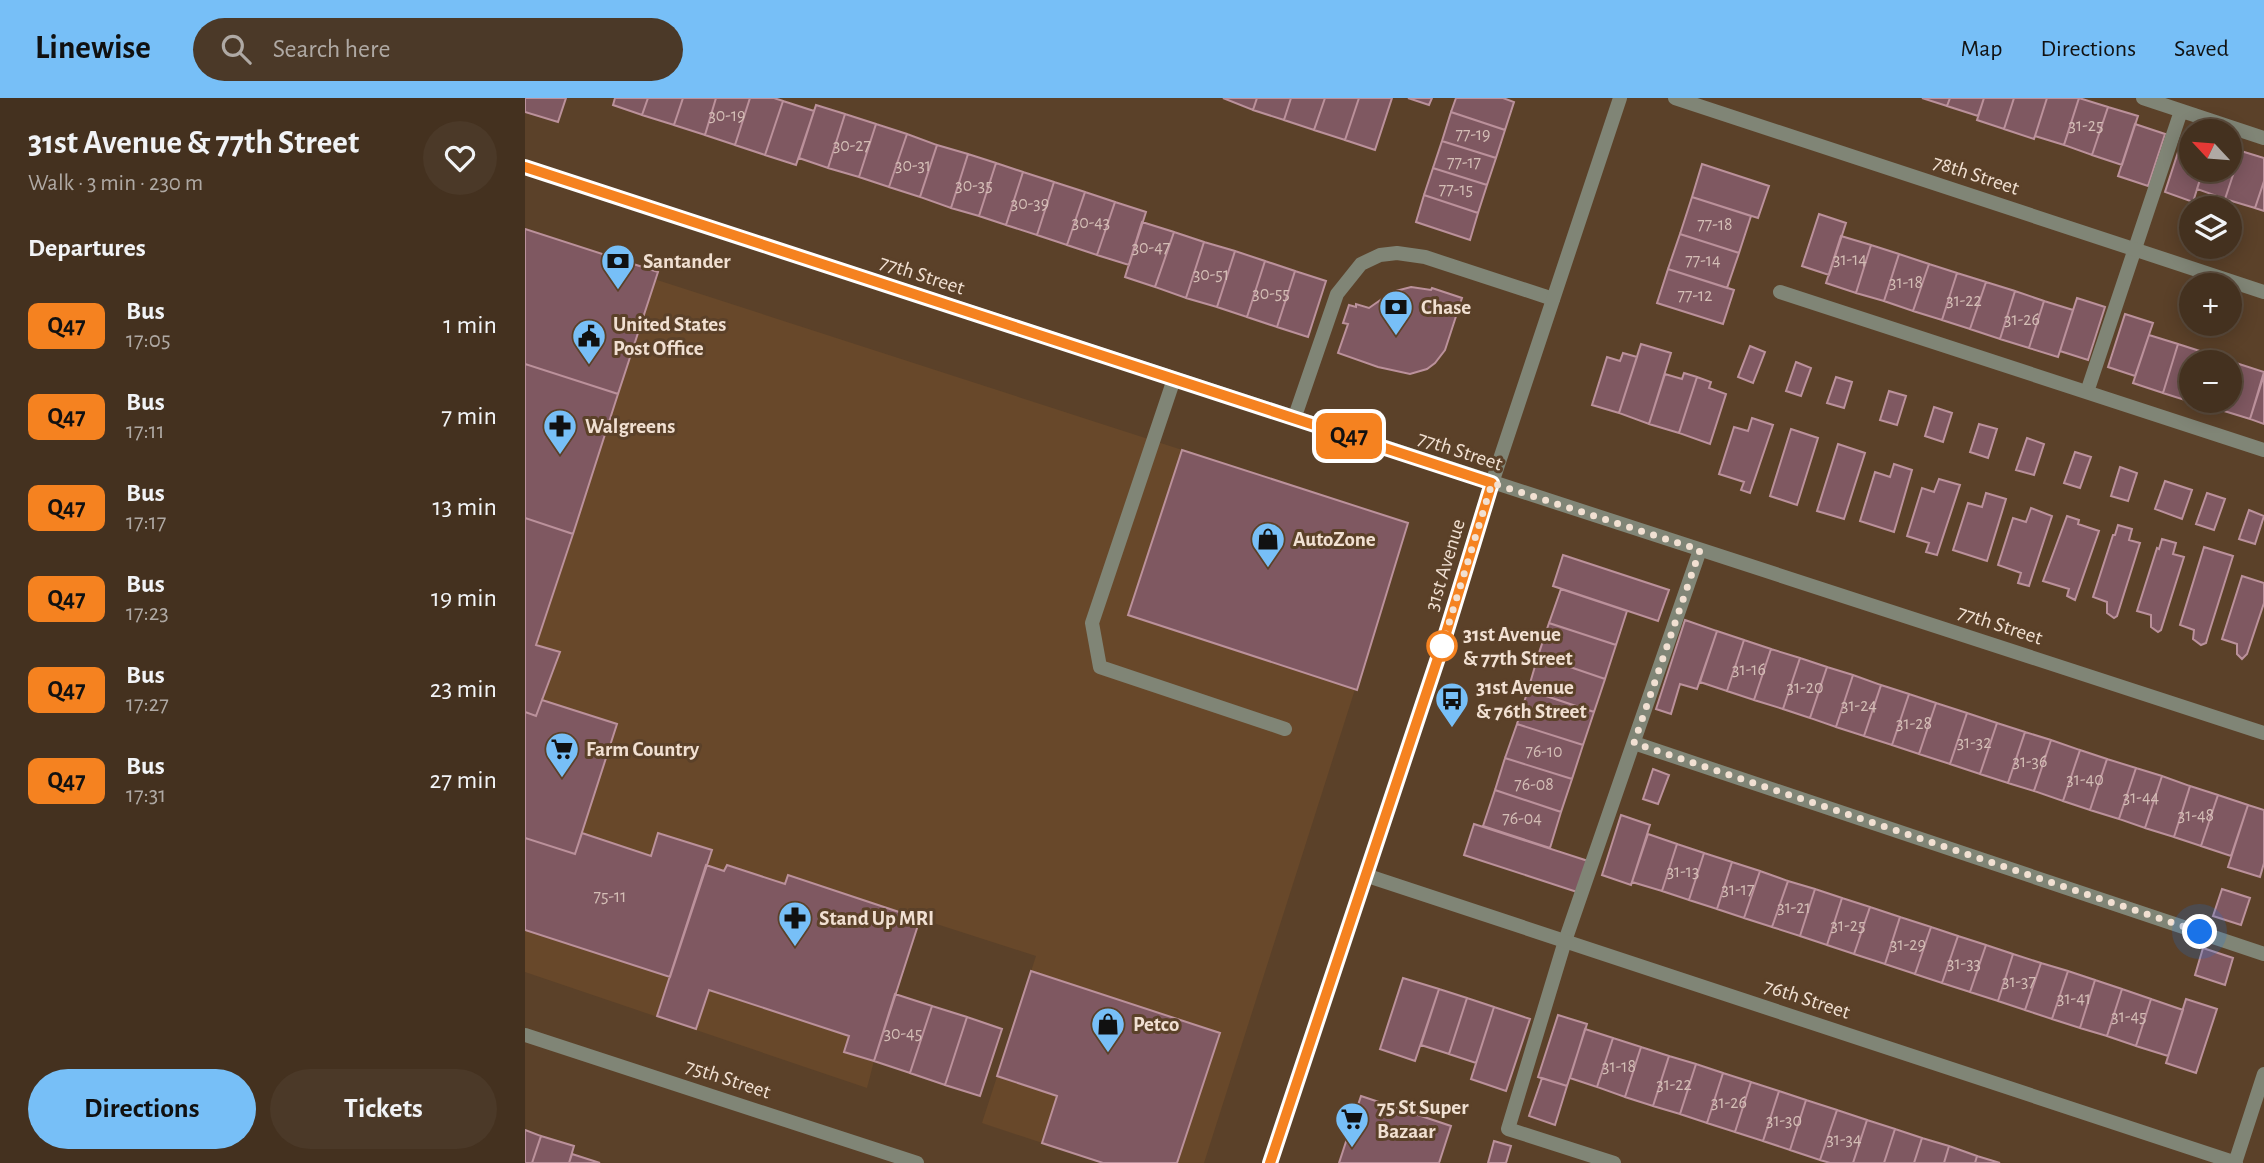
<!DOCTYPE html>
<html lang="en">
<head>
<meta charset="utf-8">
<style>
	:root { --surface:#44311f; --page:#4b3928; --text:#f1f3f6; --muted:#afa9a4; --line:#5c4c3d; --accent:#77bff7 }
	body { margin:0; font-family:"Alegreya Sans",sans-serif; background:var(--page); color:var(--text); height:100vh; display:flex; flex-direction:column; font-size:26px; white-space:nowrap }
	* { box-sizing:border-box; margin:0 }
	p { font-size:23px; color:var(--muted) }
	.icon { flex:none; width:38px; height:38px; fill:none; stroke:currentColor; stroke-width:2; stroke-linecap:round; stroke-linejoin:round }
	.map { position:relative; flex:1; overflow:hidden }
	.side { display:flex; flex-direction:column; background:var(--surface); width:525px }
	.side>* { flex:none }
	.badge { padding:0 14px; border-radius:10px; font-size:24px; line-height:46px }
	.needle { width:46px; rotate:296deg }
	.controls { position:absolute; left:1654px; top:21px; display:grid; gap:14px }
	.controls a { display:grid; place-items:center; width:63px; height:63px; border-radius:50%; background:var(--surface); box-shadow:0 4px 18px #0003,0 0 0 2px var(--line); font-size:35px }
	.you { position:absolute; width:35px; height:35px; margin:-18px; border:5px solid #fff; border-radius:50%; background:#1a73e8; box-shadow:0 0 0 10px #1a73e833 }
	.map>.badge { position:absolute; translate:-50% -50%; box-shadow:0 0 0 4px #fff }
	h2 { padding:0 28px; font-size:26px; line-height:63px }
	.round { display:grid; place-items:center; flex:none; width:74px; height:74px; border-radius:37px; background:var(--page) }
	.summary { display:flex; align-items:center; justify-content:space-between; height:119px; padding:0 28px }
	h1 { font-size:33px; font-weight:700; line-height:52px }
	.button { display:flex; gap:14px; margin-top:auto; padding:14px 28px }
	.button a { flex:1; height:80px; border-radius:42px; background:var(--accent); color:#111; font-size:28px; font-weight:700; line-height:80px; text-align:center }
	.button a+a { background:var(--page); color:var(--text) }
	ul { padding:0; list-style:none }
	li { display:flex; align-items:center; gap:21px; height:91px; padding:0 28px }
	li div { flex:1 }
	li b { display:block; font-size:26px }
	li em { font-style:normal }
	li .badge { min-width:77px; font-weight:700; text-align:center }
	header { display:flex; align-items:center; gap:42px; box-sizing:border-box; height:98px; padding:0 35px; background:var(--accent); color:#111 }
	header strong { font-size:33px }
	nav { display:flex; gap:38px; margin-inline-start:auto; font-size:24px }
	.search { width:490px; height:63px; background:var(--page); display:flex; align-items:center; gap:18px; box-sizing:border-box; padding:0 24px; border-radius:38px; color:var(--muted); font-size:26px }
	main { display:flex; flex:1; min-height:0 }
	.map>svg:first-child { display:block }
</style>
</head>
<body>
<header>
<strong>Linewise</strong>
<div class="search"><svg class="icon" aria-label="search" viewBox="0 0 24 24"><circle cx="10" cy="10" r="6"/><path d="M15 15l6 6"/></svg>Search here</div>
<nav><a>Map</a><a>Directions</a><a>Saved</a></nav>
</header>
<main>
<section class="side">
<div class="summary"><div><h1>31st Avenue &amp; 77th Street</h1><p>Walk · 3 min · 230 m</p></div><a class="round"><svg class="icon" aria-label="heart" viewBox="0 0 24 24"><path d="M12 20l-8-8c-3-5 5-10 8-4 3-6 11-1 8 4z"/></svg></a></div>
<h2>Departures</h2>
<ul>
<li><span class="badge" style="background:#f58220;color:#111">Q47</span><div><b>Bus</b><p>17:05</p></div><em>1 min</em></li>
<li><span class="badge" style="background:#f58220;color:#111">Q47</span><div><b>Bus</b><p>17:11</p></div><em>7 min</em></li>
<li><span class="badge" style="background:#f58220;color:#111">Q47</span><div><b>Bus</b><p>17:17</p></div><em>13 min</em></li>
<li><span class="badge" style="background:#f58220;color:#111">Q47</span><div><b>Bus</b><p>17:23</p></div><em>19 min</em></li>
<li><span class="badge" style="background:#f58220;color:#111">Q47</span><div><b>Bus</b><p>17:27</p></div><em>23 min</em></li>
<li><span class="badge" style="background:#f58220;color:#111">Q47</span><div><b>Bus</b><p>17:31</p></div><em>27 min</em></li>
</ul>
<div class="button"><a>Directions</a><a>Tickets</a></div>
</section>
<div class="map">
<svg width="1739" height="1065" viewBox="0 0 1739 1065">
	<rect width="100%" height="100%" fill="#5b4129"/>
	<path fill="#68482a" d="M0,134l126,46 757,245 -204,640h-101l-121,-40 54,-167 -115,-37 -47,142 -7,27 -342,-116z"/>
	<path fill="#7f5861" stroke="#bb919b" stroke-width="2" d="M0,0h41l-8,24 -33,-10z
		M90,0h33l-6,17 -29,-10z
		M123,0h35l-9,27 -32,-10z
		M158,0h33l-11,37 -31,-10z
		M191,0h34l-15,47 -30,-10z
		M225,0h24l9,3 -18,54 -30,-10z
		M698,0h34l-4,12z
		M732,0h34l-7,22 -31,-10z
		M766,0h34l-11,32 -30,-10z
		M800,0h34l-14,42 -31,-10z
		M834,0h33l-17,52 -30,-10z
		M883,0h24l-3,7z
		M931,0h47l11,4 -9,28 -54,-18z
		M1397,0h28l-3,8z
		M1425,0h34l-6,18 -31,-10z
		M1459,0h30l-10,31 -27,-9z
		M1489,0h33l-13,41 -30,-10z
		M1522,0h32l-15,47 -29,-9z
		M1554,0l29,9 -16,48 -28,-10z
		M258,3l31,10 -18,54 -31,-10z
		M291,7l29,9 -17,54 -29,-10z
		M1583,9l30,9 -16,49 -30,-10z
		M926,14l54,18 -9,28 -54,-17z
		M320,16l31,10 -17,53 -31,-9z
		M351,26l31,10 -18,53 -30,-10z
		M1610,26l30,10 -17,52 -30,-10z
		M382,36l30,11 -17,52 -31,-10z
		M1657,42l9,3v27h12l-10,32 -28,-10z
		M917,43l54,17 -9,27 -54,-17z
		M412,47l31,9 -17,54 -31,-11z
		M1704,49l12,4 -16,48 -28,-10 6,-19h26z
		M1716,53l23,7v23l-9,27 -30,-9z
		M443,56l28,9 -17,53 -28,-8z
		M471,65l27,9 -17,53 -27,-9z
		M1177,66l67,22 -11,32 -66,-21z
		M908,70l54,17 -9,28 -54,-18z
		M498,74l31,10 -17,53 -31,-10z
		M1739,83v30l-9,-3z
		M529,84l31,10 -18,53 -30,-10z
		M560,94l30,10 -18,53 -30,-10z
		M899,97l54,18 -8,27 -54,-18z
		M1167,99l59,19 -12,37 -59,-19z
		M590,104l31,10 -17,53 -32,-10z
		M1294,116l27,9 -17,52 -27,-9z
		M617,124l32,10 -19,55 -30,-10z
		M0,131l133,43 -40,122 -93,-30z
		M649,134l30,10 -18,56 -31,-11z
		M1155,136l59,19 -12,35 -59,-19z
		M1316,138l30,9 -15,48 -30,-10z
		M679,144l31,9 -18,56 -31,-9z
		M1346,147l28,9 -15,47 -28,-8z
		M710,153l30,10 -18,56 -30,-10z
		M1374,156l30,10 -16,47 -29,-10z
		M740,163l30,10 -18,56 -30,-10z
		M1404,166l28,9 -15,47 -29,-9z
		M1143,171l66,21 -11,34 -66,-21z
		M770,173l31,10 -18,56 -31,-10z
		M1432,175l29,9 -16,47 -28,-9z
		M1461,184l29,9 -15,48 -30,-10z
		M886,189l20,3 1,-2 30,10 -17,52 -10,13 -8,6 -17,5 -32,-7 -40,-14 10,-29 -5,-1 6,-18 7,2v-3l13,4 23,-16z
		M1490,193l29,10 -15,47 -29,-9z
		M1552,200l28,9 -17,53 -28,-9z
		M1519,203l29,9 -15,47 -29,-9z
		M1600,216l28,9 -18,53 -27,-9z
		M1624,237l29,9 -15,49 -30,-10z
		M1116,246l30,9 -22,71 -30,-11z
		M1653,246l28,9 -3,9h-12v40l-28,-9z
		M1225,248l15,6 -12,31 -15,-6z
		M1098,255l14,4 -18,56 -27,-8 15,-48 13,4z
		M1681,255l30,10 -7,21v-22h-26z
		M1271,264l15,6 -10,28 -15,-5z
		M1711,265l28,9 -14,47 -29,-9 3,-9h5v-17z
		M0,266l93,30 -45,140 -48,-16z
		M1159,275l13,4 -18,56 -30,-9 16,-50 17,5z
		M1739,277v49l-14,-5z
		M1172,279l14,5 -2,6 17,6 -16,50 -31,-11z
		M1311,279l16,5 -8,26 -17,-5z
		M1364,293l17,5 -9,29 -17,-5z
		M1666,302v1h33l-4,10 -29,-9z
		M1409,309l18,6 -9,29 -18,-6z
		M1227,320l21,7 -23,68 -9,-3 3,-8 -25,-8 15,-47 14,4z
		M1454,326l18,5 -9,29 -18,-6z
		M1266,331l27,9 -21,67 -27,-9z
		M1502,340l17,6 -10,31 -18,-5z
		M1313,346l27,9 -21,66 -27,-8z
		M657,352l226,73 -51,167 -229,-75z
		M1550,354l16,5 -11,31 -16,-5z
		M1369,366l18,6 -18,62 -34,-11 15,-49 15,5z
		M1595,369l17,6 -9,28 -17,-5z
		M1414,381l21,6 -23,70 -11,-3 3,-9 -22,-7 15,-48 12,4z
		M1640,383l27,9 -10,29 -27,-10z
		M1461,395l20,6 -19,62 -34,-11 15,-47 14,4z
		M1682,395l18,6 -11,31 -18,-6z
		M1506,410l21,8 -23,70 -11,-3 3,-10 -23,-8 15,-47 13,4z
		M1724,412l15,6 -9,28 -16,-5z
		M1542,418l12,4 -1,4 21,7 -24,69 -8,-4 2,-7 -26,-8z
		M0,420l48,16 -37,111 24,7 -24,64 -11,-4z
		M1593,427l14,4 -3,11 11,3 -23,73 -3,2 -7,-5v-11l-14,-5 20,-62h2z
		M1637,441l14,4 -3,11 11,3 -23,73 -3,2 -7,-5v-12l-14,-4 20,-63 2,1z
		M1679,449l29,9 -25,80 -2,7 -5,2 -8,-6 1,-9 -14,-5z
		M1038,457l106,35 -11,31 -105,-35z
		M1717,478l22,7v20l-17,51 -5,5 -5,-5v-10l-15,-5z
		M1036,491l66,22 -11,34 -67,-22z
		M1160,522l32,11 -20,58 -17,-5 -9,30 -15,-5z
		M1024,525l67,22 -11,34 -67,-23z
		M1192,533l27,9 -17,51 -27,-9z
		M1219,542l27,9 -17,51 -27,-9z
		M1246,551l29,9 -17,51 -29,-9z
		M1013,558l67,23 -11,33 -66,-22z
		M1275,560l27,9 -17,51 -27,-9z
		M1302,569l26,8 -17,52 -26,-9z
		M1328,577l28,10 -17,51 -28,-9z
		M1356,587l28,9 -17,51 -28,-9z
		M1003,592l66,22 -11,33 -66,-21z
		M1384,596l27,9 -17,51 -27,-9z
		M17,602l75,24 -42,130 -50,-16v-126l11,4z
		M1411,605l31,10 -17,51 -31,-10z
		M1442,615l30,10 -17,51 -30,-10z
		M1472,625l28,9 -17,51 -28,-9z
		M992,626l66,21 -11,34 -67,-21z
		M1500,634l26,8 -17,51 -26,-8z
		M1526,642l29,10 -17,51 -29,-10z
		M1555,652l27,9 -17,51 -27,-9z
		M980,660l67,21 -11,33 -66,-22z
		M1582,661l29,9 -17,51 -29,-9z
		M1611,670l26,8 -17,52 -26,-9z
		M1128,671l16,6 -11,29 -15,-5z
		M1637,678l28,10 -16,51 -29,-9z
		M1665,688l28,9 -17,51 -27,-9z
		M970,692l66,22 -11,36 -67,-22z
		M1693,697l30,10 -17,51 -30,-10z
		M1723,707l16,5v53l-4,14 -32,-10z
		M1096,717l29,10 -19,60 -29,-10z
		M949,726l114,37 -11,31 -113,-37z
		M57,735l69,23 7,-23 54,17 -42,127 -145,-47v-92l50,16z
		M1123,736l29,10 -15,47 -30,-9z
		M1152,746l27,9 -15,47 -27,-9z
		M1179,755l28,9 -15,47 -28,-9z
		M1207,764l28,9 -16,47 -27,-9z
		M181,767l18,6 3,-6 58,19 3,-9 132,44 -46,142 -30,-9 5,-16 -140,-46 -13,39 -39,-13z
		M1235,773l28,10 -16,46 -28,-9z
		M1263,783l27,8 -15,47 -28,-9z
		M1290,791l27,9 -15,47 -27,-9z
		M1697,791l28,9 -9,27 -28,-9z
		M1317,800l28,9 -16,47 -27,-9z
		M1345,809l30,10 -15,47 -31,-10z
		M1375,819l31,10 -16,47 -30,-10z
		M1406,829l27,9 -16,47 -27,-9z
		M1433,838l28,9 -16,47 -28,-9z
		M1461,847l27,9 -15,47 -28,-9z
		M1678,850l30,10 -8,27 -30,-10z
		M1488,856l28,9 -16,47 -27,-9z
		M1516,865l27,8 -16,48 -27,-9z
		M506,873l189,62 -43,130h-74l-61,-20 15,-47 -60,-20z
		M1543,873l27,9 -15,48 -28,-9z
		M878,880l36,11 -24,72 -35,-12z
		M1570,882l27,9 -15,47 -27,-8z
		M914,891l28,9 -18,56 -28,-9z
		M1597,891l29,10 -15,47 -29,-10z
		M370,896l37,12 -22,67 -36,-12z
		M942,900l27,9 -18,56 -27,-9z
		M1626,901l32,11 -15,46 -32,-10z
		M1661,901l31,10 -21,64 -30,-10z
		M407,908l35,11 -22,68 -35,-12z
		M969,909l36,12 -24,72 -35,-12z
		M1033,917l29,9 -20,62 -29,-9z
		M442,919l35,12 -22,67 -35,-11z
		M1060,931l28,9 -16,49 -27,-9z
		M1088,940l28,9 -16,50 -28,-10z
		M1116,949l28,9 -16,50 -28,-9z
		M1144,958l27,8 -16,50 -27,-8z
		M1171,966l27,9 -16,50 -27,-9z
		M1198,975l28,9 -16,50 -28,-9z
		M1017,980l25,8 -12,39 -26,-9z
		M1226,984l28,9 -16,50 -28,-9z
		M1254,993l27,9 -16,50 -27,-9z
		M836,998l90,30 -12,37h-100z
		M1281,1002l31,10 -17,50 -30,-10z
		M1312,1012l30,10 -14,43h-23l-10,-3z
		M1342,1022l28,9 -11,34h-31z
		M1370,1031l27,9 -8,25h-30z
		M0,1032l16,6 -9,27h-7z
		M16,1038l33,10 -5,17h-37z
		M1397,1040l27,8 -5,17h-30z
		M969,1043l17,5 -5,17h-18z
		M1424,1048l28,10 -2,7h-31z
		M47,1056l28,9h-31z
		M1452,1058l23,7h-25z"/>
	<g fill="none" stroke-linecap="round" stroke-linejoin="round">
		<path stroke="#808576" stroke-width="14" d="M1618,0l121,40
			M1255,194l484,158
			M649,281l-82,244 8,44 185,62
			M1562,294l94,-281
			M769,321l43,-125 24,-30 19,-9 17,-2 28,4 128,42
			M1109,645l630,211
			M1089,1065l-106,-34 57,-188 135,-391"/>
		<path stroke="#808576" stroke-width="14" d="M1150,0l589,194
			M0,69l1739,566
			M840,777l871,288
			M0,937l392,128
			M745,1065l173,-520 49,-160 128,-385
			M1710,1065l29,-89"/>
	</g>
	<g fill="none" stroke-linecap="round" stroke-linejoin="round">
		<g stroke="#fff" stroke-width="16">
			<path id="line" d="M0,69l967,316 -49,160 -173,520"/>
		</g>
		<use href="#line" stroke="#f58220" stroke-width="10"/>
		<path stroke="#f1e0d2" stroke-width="7" stroke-dasharray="0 12.6" d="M917,548l50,-163 208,67 -66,193 566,189"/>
	</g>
	<defs>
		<g id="bank-pin" transform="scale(1.75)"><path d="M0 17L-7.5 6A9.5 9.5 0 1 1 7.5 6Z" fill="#77bff7" stroke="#5b4129"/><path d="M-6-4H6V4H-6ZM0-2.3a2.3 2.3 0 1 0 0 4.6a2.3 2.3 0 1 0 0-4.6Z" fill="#111"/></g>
		<g id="civic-pin" transform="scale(1.75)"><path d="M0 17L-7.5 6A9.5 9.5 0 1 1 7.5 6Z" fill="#77bff7" stroke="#5b4129"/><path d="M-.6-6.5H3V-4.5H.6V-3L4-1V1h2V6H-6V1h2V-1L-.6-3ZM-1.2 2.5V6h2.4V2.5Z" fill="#111"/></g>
		<g id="pharmacy-pin" transform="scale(1.75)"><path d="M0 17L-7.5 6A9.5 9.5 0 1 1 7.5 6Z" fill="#77bff7" stroke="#5b4129"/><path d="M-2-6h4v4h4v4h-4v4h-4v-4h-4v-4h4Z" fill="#111"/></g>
		<g id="shop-pin" transform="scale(1.75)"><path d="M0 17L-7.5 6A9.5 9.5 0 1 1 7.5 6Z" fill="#77bff7" stroke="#5b4129"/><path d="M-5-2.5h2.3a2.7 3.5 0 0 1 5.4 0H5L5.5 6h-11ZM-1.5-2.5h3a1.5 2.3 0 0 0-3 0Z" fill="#111"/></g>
		<g id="bus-pin" transform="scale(1.75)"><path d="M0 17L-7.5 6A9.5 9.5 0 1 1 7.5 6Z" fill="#77bff7" stroke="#5b4129"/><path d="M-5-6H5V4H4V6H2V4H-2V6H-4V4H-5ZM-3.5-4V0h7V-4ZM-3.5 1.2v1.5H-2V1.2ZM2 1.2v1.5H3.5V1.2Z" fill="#111"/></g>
		<g id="supermarket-pin" transform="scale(1.75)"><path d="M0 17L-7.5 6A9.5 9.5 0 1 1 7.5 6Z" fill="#77bff7" stroke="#5b4129"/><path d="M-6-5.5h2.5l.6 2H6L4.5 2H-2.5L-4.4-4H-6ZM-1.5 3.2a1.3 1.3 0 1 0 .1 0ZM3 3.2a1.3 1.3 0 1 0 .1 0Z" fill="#111"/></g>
	</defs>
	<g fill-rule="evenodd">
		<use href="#bank-pin" x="93" y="163"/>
		<use href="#bank-pin" x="871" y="209"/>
		<use href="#civic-pin" x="64" y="238"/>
		<use href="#pharmacy-pin" x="35" y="328"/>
		<use href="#shop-pin" x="743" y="441"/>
		<use href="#bus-pin" x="927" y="601"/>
		<use href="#supermarket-pin" x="37" y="651"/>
		<use href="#pharmacy-pin" x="270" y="820"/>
		<use href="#shop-pin" x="583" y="926"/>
		<use href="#supermarket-pin" x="827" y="1021"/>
	</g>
	<circle fill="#fff" stroke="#f58220" stroke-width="3.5" cx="917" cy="548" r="14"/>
	<g text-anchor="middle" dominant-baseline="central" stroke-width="6" stroke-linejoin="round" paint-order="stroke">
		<g font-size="18" fill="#d4beb6">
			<text x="202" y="18">30-19</text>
			<text x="1561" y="28">31-25</text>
			<text x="948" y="37">77-19</text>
			<text x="327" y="48">30-27</text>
			<text x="939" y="65">77-17</text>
			<text x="388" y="68">30-31</text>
			<text x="449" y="88">30-35</text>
			<text x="931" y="92">77-15</text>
			<text x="505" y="106">30-39</text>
			<text x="566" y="125">30-43</text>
			<text x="1190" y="127">77-18</text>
			<text x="626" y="150">30-47</text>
			<text x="1325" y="162">31-14</text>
			<text x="1178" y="163">77-14</text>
			<text x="686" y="177">30-51</text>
			<text x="1381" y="185">31-18</text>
			<text x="746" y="196">30-55</text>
			<text x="1170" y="198">77-12</text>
			<text x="1439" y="203">31-22</text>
			<text x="1497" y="222">31-26</text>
			<text x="1224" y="572">31-16</text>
			<text x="1280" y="590">31-20</text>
			<text x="1334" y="608">31-24</text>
			<text x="1389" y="626">31-28</text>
			<text x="1449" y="645">31-32</text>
			<text x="1019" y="654">76-10</text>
			<text x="1505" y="664">31-36</text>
			<text x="1560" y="682">31-40</text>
			<text x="1009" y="687">76-08</text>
			<text x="1616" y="700">31-44</text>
			<text x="1671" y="718">31-48</text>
			<text x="997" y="721">76-04</text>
			<text x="1158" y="774">31-13</text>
			<text x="1213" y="792">31-17</text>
			<text x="85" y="799">75-11</text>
			<text x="1269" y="810">31-21</text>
			<text x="1323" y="828">31-25</text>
			<text x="1383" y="847">31-29</text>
			<text x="1439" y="866">31-33</text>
			<text x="1494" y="884">31-37</text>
			<text x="1549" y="901">31-41</text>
			<text x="1604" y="919">31-45</text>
			<text x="378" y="936">30-45</text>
			<text x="1094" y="969">31-18</text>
			<text x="1149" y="987">31-22</text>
			<text x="1204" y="1005">31-26</text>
			<text x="1259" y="1023">31-30</text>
			<text x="1319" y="1042">31-34</text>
		</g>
		<g font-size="21" fill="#f1e0d2" stroke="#5b4129">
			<text transform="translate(1451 77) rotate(18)">78th Street</text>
			<text transform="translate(397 177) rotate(18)">77th Street</text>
			<text transform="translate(935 353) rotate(18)">77th Street</text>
			<text transform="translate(920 467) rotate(-73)">31st Avenue</text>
			<text transform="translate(1475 527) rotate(18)">77th Street</text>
			<text transform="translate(1282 901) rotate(18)">76th Street</text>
			<text transform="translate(203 981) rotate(18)">75th Street</text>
		</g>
		<g font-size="21" font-weight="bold" fill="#f1e0d2" stroke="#5b4129" text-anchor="start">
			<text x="118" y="163">Santander</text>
			<text x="896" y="209">Chase</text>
			<text x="88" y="226">United States<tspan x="88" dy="24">Post Office</tspan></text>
			<text x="60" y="328">Walgreens</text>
			<text x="768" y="441">AutoZone</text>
			<text x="951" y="589">31st Avenue<tspan x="951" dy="24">&amp; 76th Street</tspan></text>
			<text x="61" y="651">Farm Country</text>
			<text x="294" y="820">Stand Up MRI</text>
			<text x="608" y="926">Petco</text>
			<text x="852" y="1009">75 St Super<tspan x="852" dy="24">Bazaar</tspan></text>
		</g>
		<g font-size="21" font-weight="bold" fill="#f1e0d2" stroke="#5b4129" text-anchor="start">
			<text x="938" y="536">31st Avenue<tspan x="938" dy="24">&amp; 77th Street</tspan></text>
		</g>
	</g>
</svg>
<div class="controls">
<a><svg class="needle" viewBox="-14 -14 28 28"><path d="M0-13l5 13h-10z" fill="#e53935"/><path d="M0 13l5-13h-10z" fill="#afa9a4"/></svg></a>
<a><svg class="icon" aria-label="layers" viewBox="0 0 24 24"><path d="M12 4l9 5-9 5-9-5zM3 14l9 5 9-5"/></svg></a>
<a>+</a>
<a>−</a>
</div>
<div class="you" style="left:1675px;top:834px"></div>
<b class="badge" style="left:824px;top:338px;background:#f58220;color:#111">Q47</b>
</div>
</main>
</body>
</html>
